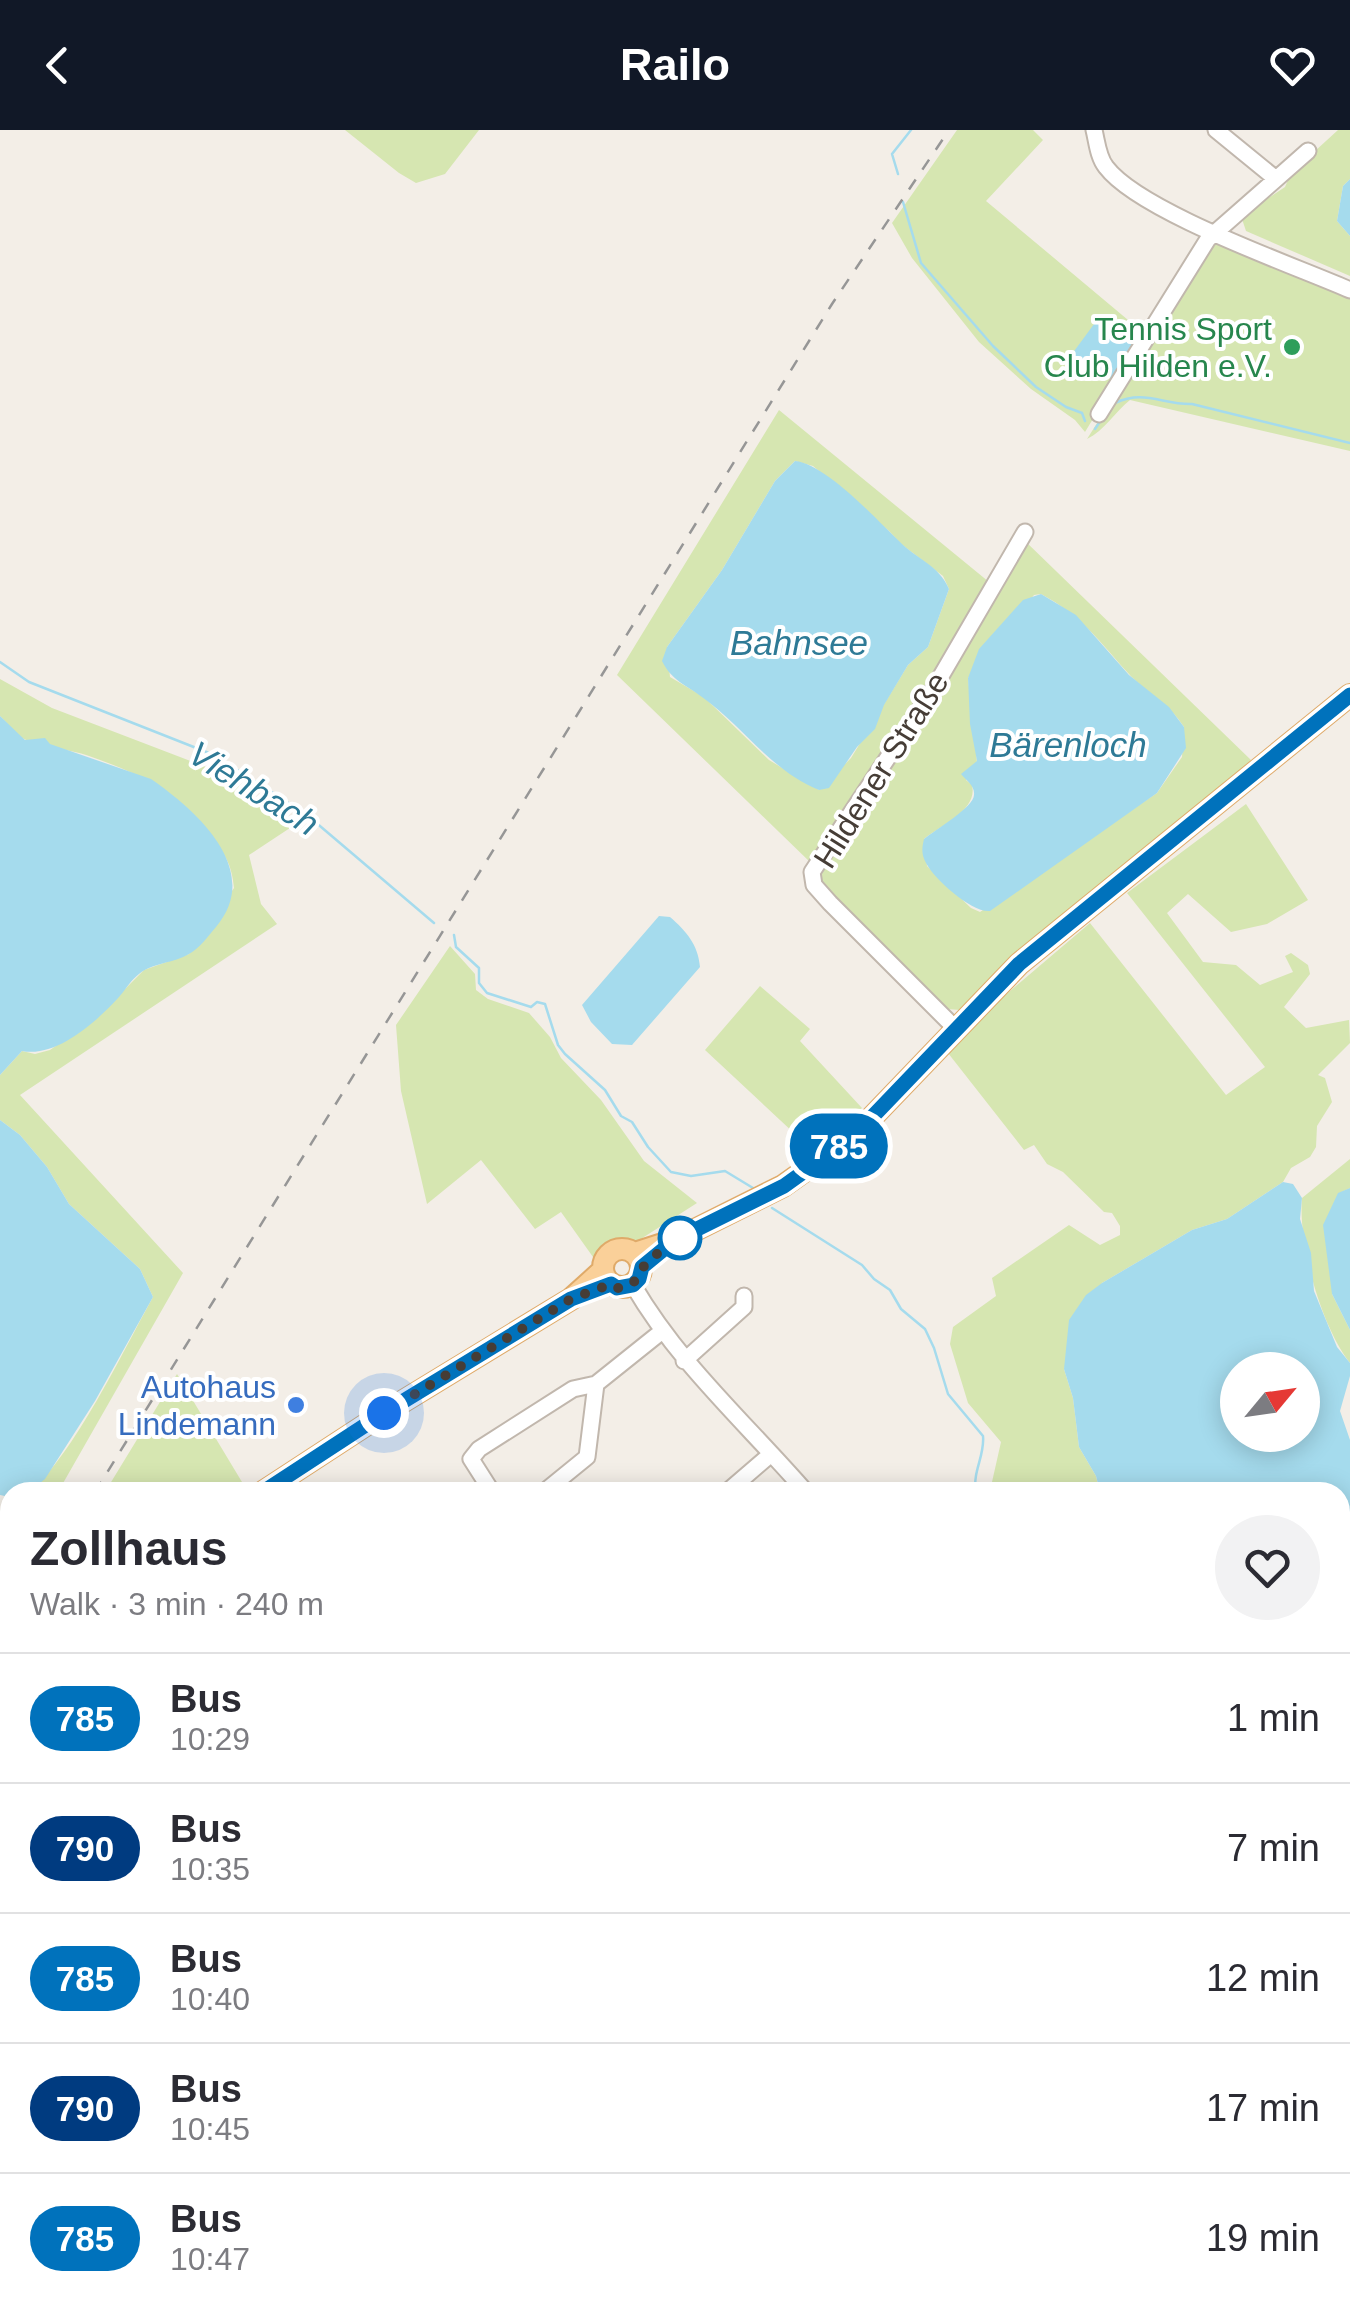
<!DOCTYPE html>
<html lang="en">
<head>
<meta charset="utf-8">
<style>
	:root { --surface:#fff; --page:#f2f2f3; --text:#2b2b33; --muted:#7c7c81; --line:#e1e1e2; --accent:#111827 }
	body { margin:0; font-family:Arial,sans-serif; background:var(--page); color:var(--text); height:100vh; display:flex; flex-direction:column; font-size:38px; white-space:nowrap }
	* { box-sizing:border-box; margin:0 }
	p { font-size:32px; color:var(--muted) }
	.icon { flex:none; width:55px; height:55px; fill:none; stroke:currentColor; stroke-width:2; stroke-linecap:round; stroke-linejoin:round }
	.map { position:relative; flex:1; overflow:hidden }
	.details { position:absolute; left:0px; top:1352px; width:1350px; height:842px; display:flex; flex-direction:column; background:var(--surface); border-radius:30px 30px 0 0; box-shadow:0 5px 25px #0003 }
	.details>* { flex:none }
	.badge { padding:0 20px; border-radius:32px; font-size:35px; line-height:65px }
	.needle { width:65px; rotate:61deg }
	.fabs { position:absolute; left:1220px; top:1222px; display:grid; gap:20px }
	.fabs a { display:grid; place-items:center; width:100px; height:100px; border-radius:50%; background:var(--surface); box-shadow:0 5px 25px #0003; font-size:50px }
	.you { position:absolute; width:50px; height:50px; margin:-25px; border:8px solid #fff; border-radius:50%; background:#1a73e8; box-shadow:0 0 0 15px #1a73e833 }
	.map>.badge { position:absolute; translate:-50% -50%; box-shadow:0 0 0 5px #fff }
	.round { display:grid; place-items:center; flex:none; width:105px; height:105px; border-radius:52px; background:var(--page) }
	.summary { display:flex; align-items:center; justify-content:space-between; height:170px; padding:0 30px }
	h1 { font-size:48px; font-weight:700; line-height:75px }
	ul { padding:0; list-style:none }
	li { display:flex; align-items:center; gap:30px; height:130px; padding:0 30px; border-top:2px solid var(--line) }
	li div { flex:1 }
	li b { display:block; font-size:38px }
	li em { font-style:normal }
	li .badge { min-width:110px; font-weight:700; text-align:center }
	header { display:flex; justify-content:space-between; align-items:center; height:130px; padding:0 30px; background:var(--accent); color:#fff; font-size:45px; font-weight:700 }
	.map>svg:first-child { display:block }
</style>
</head>
<body>
<header><svg class="icon" aria-label="back" viewBox="0 0 24 24"><path d="M15 5l-7 7 7 7"/></svg>Railo<svg class="icon" aria-label="heart" viewBox="0 0 24 24"><path d="M12 20l-8-8c-3-5 5-10 8-4 3-6 11-1 8 4z"/></svg></header>
<div class="map">
<svg width="1350" height="2194" viewBox="0 0 1350 2194">
	<rect width="100%" height="100%" fill="#f3eee7"/>
	<path fill="#d6e6b1" fill-rule="evenodd" d="M345,0h134l-34,44 -29,9 -17,-10z
		M957,0h76l10,10 -57,61 148,124 -4,7 11,8 -56,92 -10,-12 -44,-31 -52,-47 -67,-84 -20,-35z
		M1338,0h12v49l-7,7 -6,35 13,15v40l-104,-45 -5,-15 44,-29 6,-14z
		M1220,109l130,60v152l-220,-51c-15,12 -26,31 -43,39l125,-197z
		M779,280l210,172 35,-42 227,220 -29,31 -220,176 -42,43 -13,-1 -14,-12 -112,-110 -3,-15 35,-45 -11,-12 -30,49 -195,-189zM795,331l18,5 76,65 12,13 42,32 6,13 -21,58 -20,18 -57,93 -32,32 -50,-30 -65,-63 -34,-20 -3,-30 55,-77 53,-89zM1041,464c41,22 57,46 87,79 18,20 41,30 56,54l-2,30 -25,36 -177,119 -9,-4 -44,-42 -3,-27c19,-15 54,-29 48,-54l-6,-5 11,-18 -9,-84 66,-83z
		M0,549l52,29 162,62 82,54 -47,31 12,49 16,20 -257,171 163,178 -125,219h-29c45,-37 94,-141 124,-195l-13,-28 -71,-65 -22,-37 -27,-32 -20,-15v-45l22,-24 13,3 15,-4 46,-32 48,-48 45,-16 45,-66c-2,-24 -10,-36 -25,-54 -34,-44 -69,-60 -120,-78 -19,-7 -52,-9 -67,-18 -8,-6 -15,-15 -22,-22z
		M1246,674l62,96 -41,24 -36,8 -43,-38 -21,19 36,49 33,3 24,20 33,-13 -8,-16 6,-3 17,12 2,9 -26,33 22,21 43,-8 1,23 -32,32 7,3 7,24 -15,24 -1,21 -6,10 -19,11 -8,14 -56,37 -35,11 -90,53 -38,86 9,29 6,49 17,29 4,16h-105l-3,-10 9,-40 -33,-39 -18,-59 3,-17 43,-31 -4,-18 77,-53 31,20 20,-10v-9l-8,-13 -8,-1 -41,-40 -16,-8 -13,-19 -10,5 -76,-97 35,-39 107,-91 136,172 39,-28 -138,-174z
		M450,816l25,28 1,16 12,9 41,14 21,24 11,21 40,42 43,61 53,42 -64,41 -22,-3 -18,16 -32,-45 -26,17 -54,-69 -54,44 -26,-113 -5,-66z
		M760,856l50,43 -10,12 62,67 -52,40 -105,-98z
		M1350,1029v29l-12,6 -6,100 18,36v33c-29,-37 -52,-119 -48,-165z
		M177,1244l71,118h-143z
		M1340,1685l10,5v111l-10,-7z
		M2,1834l8,8v135l-10,10z
		M1350,2072v122h-123l8,-9h105v-103z
		M1065,2185h72l9,9h-84z"/>
	<path fill="#a5dbed" fill-rule="evenodd" d="M1350,49v57l-13,-15 6,-35z
		M1100,186l37,27 -22,36 -41,-10 -5,-11z
		M795,331c31,3 81,58 104,80 17,18 40,24 50,48l-21,58 -20,18 -24,40 -9,24 -18,18 -28,41 -10,2c-49,-20 -75,-63 -117,-93 -17,-13 -30,-16 -40,-36l5,-14 55,-77 53,-89z
		M1041,464l35,21 53,60 40,32 15,20 2,21 -29,45 -167,118c-18,2 -56,-32 -64,-48 -5,-9 -4,-15 -2,-24 11,-9 50,-32 50,-44 1,-9 -7,-14 -13,-21l16,-13 -7,-37 -2,-46 11,-29 44,-49z
		M0,586l25,24 20,-2 5,6 101,35c45,31 113,91 65,148 -8,9 -16,21 -27,27 -15,9 -37,9 -50,20 -8,6 -13,15 -20,23 -22,24 -62,61 -97,54l-22,24z
		M659,786l11,1c16,14 28,27 30,50l-68,78 -20,-1 -21,-22 -9,-17z
		M0,990l20,15 27,32 22,37 71,65 13,28 -58,104 -50,78 -16,13h-19v5l-10,-2z
		M1283,1052l10,2 9,14 -2,21 11,34 3,38 23,56 13,16v13l-10,35 10,29v380l-10,-5v-323h-240l-4,-16 -17,-29 -6,-49 -9,-29 5,-49 17,-25 16,-12 90,-53 35,-11zM1238,1240h64v65h-64z
		M1350,1058v142l-18,-36 -9,-69 15,-32z"/>
	<g fill="none" stroke-linecap="round" stroke-linejoin="round">
		<path stroke="#a5dbed" stroke-width="2.5" d="M898,44l-6,-20 19,-24
			M903,72l18,61 72,83 43,41 30,20 16,6 3,8
			M1115,273c29,-14 48,2 77,1l158,39
			M1095,299l6,-9
			M0,532l29,20 185,73 93,60 127,108
			M454,805l2,12 23,21v15l8,10 44,14 6,-5 8,2 13,41 7,9 40,36 16,26 11,6 16,25 23,25 20,4 34,-5 28,17
			M772,1078l90,57 12,14 16,11 11,19 24,20 9,19 14,46 35,42c2,20 -11,36 -7,56
			M1340,1816l10,12"/>
		<g stroke="#c1b7ad" stroke-width="19">
			<path id="minor" d="M1094,0c3,12 4,27 12,37 34,45 187,98 244,123
				M1216,0l60,49
				M1099,284l109,-175 100,-88
				M956,899l-126,-126 -16,-18 -2,-13 122,-184 91,-156
				M633,1155c46,79 113,138 173,207
				M684,1231l60,-54v-11
				M492,1362l-21,-33 8,-10 94,-60 23,-5 65,-52
				M544,1362l43,-35 9,-73
				M727,1362l44,-38
				M1340,1940l10,10
				M1340,2076l10,-10
				M0,2120l10,10
				M0,2175l10,-11
				M330,2185l18,9
				M797,2185l7,9
				M532,2194l7,-9
				M1220,2194l8,-9"/>
		</g>
		<g stroke="#dfaa69" stroke-width="24">
			<path id="major" d="M603 1138a19 19 0 1 1 38 0a19 19 0 1 1-38 0Z
				M635,1123l40,-13 108,-54 72,-51 164,-171 331,-269
				M263,1362l121,-79 187,-114 32,-29
				M0,1587l3,17 -3,9
				M0,1632l10,-9"/>
		</g>
		<use href="#minor" stroke="#fff" stroke-width="15"/>
		<use href="#major" stroke="#fad099" stroke-width="20"/>
		<path stroke="#969696" stroke-width="2.5" stroke-dasharray="12 12" stroke-linecap="butt" d="M95,1362l737,-1188 117,-174
			M0,1536l10,-20"/>
	</g>
	<g fill="none" stroke-linecap="round" stroke-linejoin="round">
		<g stroke="#fff" stroke-width="22">
			<path id="line" d="M263,1362l121,-79 187,-114 40,-15 6,4 16,-3 6,-6 3,-12 33,-27 109,-54 71,-51 164,-171 331,-269"/>
		</g>
		<use href="#line" stroke="#0072bc" stroke-width="15"/>
		<path stroke="#463d36" stroke-width="10" stroke-dasharray="0 18" d="M384,1283l187,-114 40,-15 6,4c18,-1 17,-7 25,-19 4,-8 32,-29 41,-33l-3,2"/>
	</g>
	<circle fill="#2e9e5b" stroke="#fff" stroke-width="4" cx="1292" cy="217" r="10"/>
	<circle fill="#fff" stroke="#0072bc" stroke-width="5" cx="680" cy="1108" r="20"/>
	<circle fill="#3f7fe0" stroke="#fff" stroke-width="4" cx="296" cy="1275" r="10"/>
	<g text-anchor="middle" dominant-baseline="central" stroke-width="8" stroke-linejoin="round" paint-order="stroke">
		<g font-size="32" fill="#27864d" stroke="#fff" text-anchor="end">
			<text x="1272" y="199">Tennis Sport<tspan x="1272" dy="37">Club Hilden e.V.</tspan></text>
		</g>
		<g font-size="32" fill="#463d36" stroke="#fff">
			<text transform="translate(881 640) rotate(-58)">Hildener Straße</text>
		</g>
		<g font-size="32" fill="#366cbe" stroke="#fff" text-anchor="end">
			<text x="276" y="1257">Autohaus<tspan x="276" dy="37">Lindemann</tspan></text>
		</g>
		<g font-size="35" font-style="italic" fill="#2e7a96" stroke="#fff">
			<text x="799" y="512">Bahnsee</text>
			<text x="1068" y="614">Bärenloch</text>
			<text transform="translate(254 658) rotate(32)">Viehbach</text>
		</g>
	</g>
</svg>
<div class="fabs">
<a><svg class="needle" viewBox="-14 -14 28 28"><path d="M0-13l5 13h-10z" fill="#e53935"/><path d="M0 13l5-13h-10z" fill="#7c7c81"/></svg></a>
</div>
<div class="you" style="left:384px;top:1283px"></div>
<b class="badge" style="left:839px;top:1016px;background:#0072bc;color:#fff">785</b>
<section class="details">
<div class="summary"><div><h1>Zollhaus</h1><p>Walk · 3 min · 240 m</p></div><a class="round"><svg class="icon" aria-label="heart" viewBox="0 0 24 24"><path d="M12 20l-8-8c-3-5 5-10 8-4 3-6 11-1 8 4z"/></svg></a></div>
<ul>
<li><span class="badge" style="background:#0072bc;color:#fff">785</span><div><b>Bus</b><p>10:29</p></div><em>1 min</em></li>
<li><span class="badge" style="background:#003b80;color:#fff">790</span><div><b>Bus</b><p>10:35</p></div><em>7 min</em></li>
<li><span class="badge" style="background:#0072bc;color:#fff">785</span><div><b>Bus</b><p>10:40</p></div><em>12 min</em></li>
<li><span class="badge" style="background:#003b80;color:#fff">790</span><div><b>Bus</b><p>10:45</p></div><em>17 min</em></li>
<li><span class="badge" style="background:#0072bc;color:#fff">785</span><div><b>Bus</b><p>10:47</p></div><em>19 min</em></li>
</ul>
</section>
</div>
</body>
</html>
